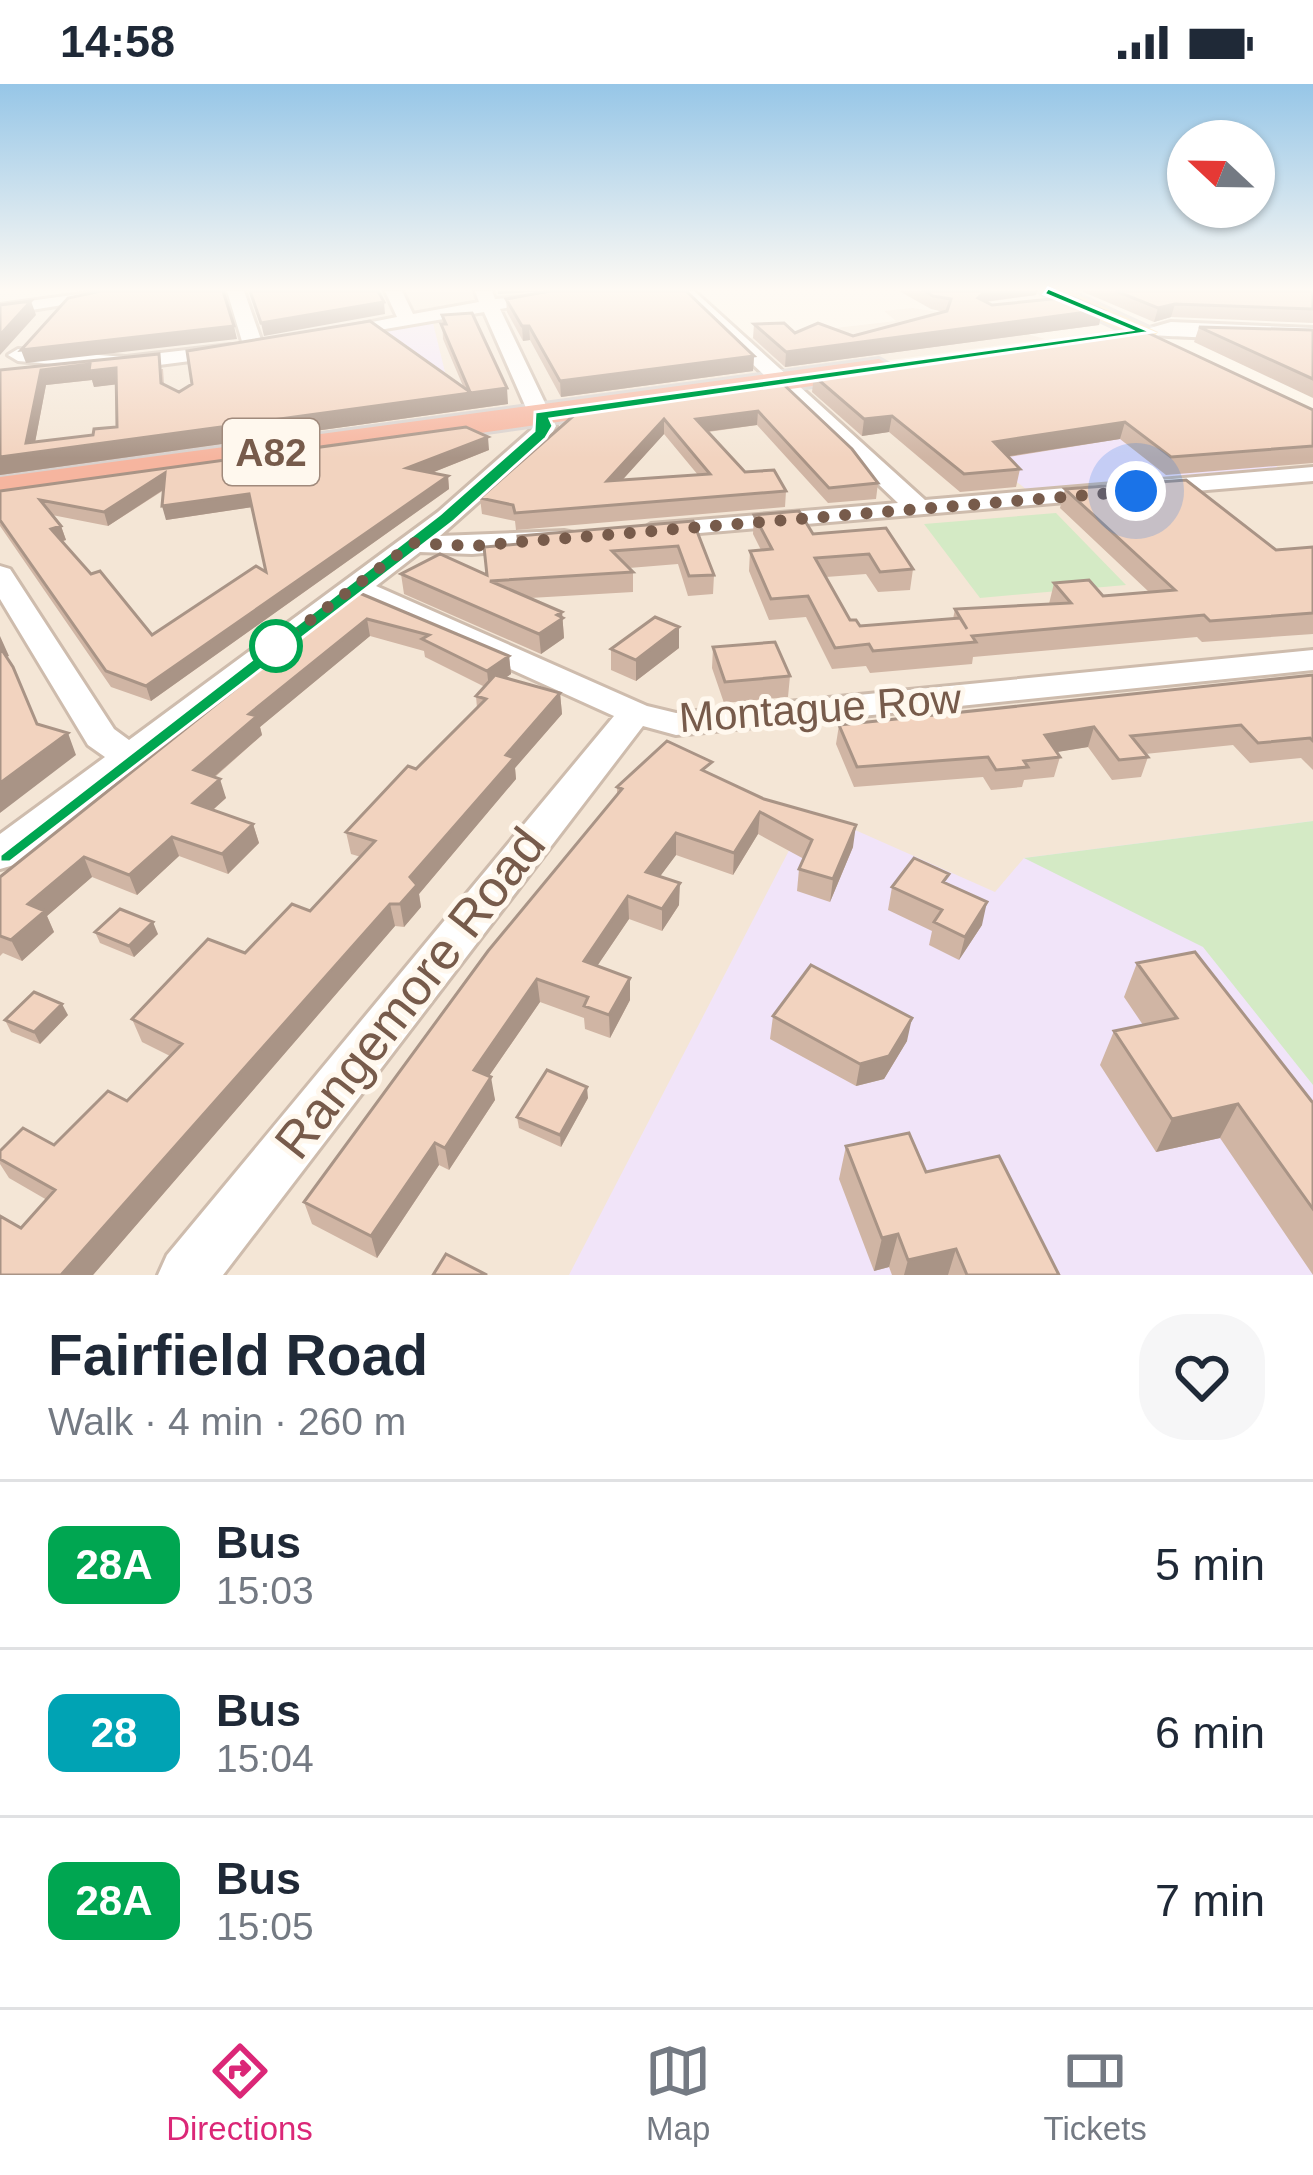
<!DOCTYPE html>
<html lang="en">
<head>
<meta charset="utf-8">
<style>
	:root { --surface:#fff; --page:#f6f6f7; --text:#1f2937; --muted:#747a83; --line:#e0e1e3; --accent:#db2777 }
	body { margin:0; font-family:Helvetica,sans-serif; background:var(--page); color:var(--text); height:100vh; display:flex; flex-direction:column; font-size:45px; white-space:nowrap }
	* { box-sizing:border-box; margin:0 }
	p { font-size:39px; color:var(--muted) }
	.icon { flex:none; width:66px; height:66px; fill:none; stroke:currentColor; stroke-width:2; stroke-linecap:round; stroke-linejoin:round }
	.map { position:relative; height:1191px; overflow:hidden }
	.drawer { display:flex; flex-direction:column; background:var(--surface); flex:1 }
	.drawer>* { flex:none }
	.badge { padding:0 24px; border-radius:18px; font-size:42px; line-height:78px }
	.needle { width:78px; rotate:292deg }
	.controls { position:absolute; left:1167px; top:36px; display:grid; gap:24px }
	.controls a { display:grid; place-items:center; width:108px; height:108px; border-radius:50%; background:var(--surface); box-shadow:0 3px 9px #0004; font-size:60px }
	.you { position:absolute; width:60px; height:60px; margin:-30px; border:9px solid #fff; border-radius:50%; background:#1a73e8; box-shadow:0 0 0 18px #1a73e833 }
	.map>.badge { position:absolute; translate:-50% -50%; box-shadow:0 0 0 6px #fff }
	.round { display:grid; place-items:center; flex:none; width:126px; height:126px; border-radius:48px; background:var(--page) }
	.summary { display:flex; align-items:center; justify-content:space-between; height:204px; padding:0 48px }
	h1 { font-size:57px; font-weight:700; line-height:90px }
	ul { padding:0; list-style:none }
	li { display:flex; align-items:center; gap:36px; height:168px; padding:0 48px; border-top:3px solid var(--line) }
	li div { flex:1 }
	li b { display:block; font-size:45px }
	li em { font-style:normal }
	li .badge { min-width:132px; font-weight:700; text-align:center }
	.status { display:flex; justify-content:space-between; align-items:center; height:84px; padding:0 60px; background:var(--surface); direction:ltr }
	.status svg { height:33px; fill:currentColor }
	.dock { display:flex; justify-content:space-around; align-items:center; height:168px; border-top:3px solid var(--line); background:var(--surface); font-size:33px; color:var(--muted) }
	.dock a { display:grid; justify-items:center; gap:6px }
	.dock .on { color:var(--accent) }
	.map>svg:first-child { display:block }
</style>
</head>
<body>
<div class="status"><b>14:58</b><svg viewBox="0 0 49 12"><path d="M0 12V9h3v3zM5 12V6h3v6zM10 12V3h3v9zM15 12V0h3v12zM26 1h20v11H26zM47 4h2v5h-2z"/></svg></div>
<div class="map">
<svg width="1313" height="1191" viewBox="0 0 1313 1191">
	<rect width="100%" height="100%" fill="#fcf4e7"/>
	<path fill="#f4e6d6" d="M159,207h538l52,47 147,-17 -12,-10 28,-3 46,7 87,24 -1045,142v-170z
		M1078,265l235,76v850h-1313v-776z"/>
	<path fill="#f1e4f9" d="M432,235l13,53 -94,11 -44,-40z
		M882,292l290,25 109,68 -250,24z
		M810,726l185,82 29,-34 289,-37v454h-744z"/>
	<path fill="#d4eac5" d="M1056,429l70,72 -146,13 -56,-74z
		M1313,737v264l-110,-138 -179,-89z"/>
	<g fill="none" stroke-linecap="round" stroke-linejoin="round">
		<g stroke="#cebcad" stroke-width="6">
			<path id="minor" d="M102,207h48l-150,24v-10z
				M227,207h17l20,57 -3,4 -17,-4z
				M385,207h17l11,23 66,-12 -4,-11h17l3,8 111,-8 -106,18 56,117 -7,13 -109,97 124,-5 10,2 4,6 -4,6 -102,9 -52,-2 -44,34 271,120 29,7 637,-63v20l-637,65 -33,-9 -420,549h-65l9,-20 447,-539 -256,-116 -344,265 -14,4v-35l105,-77 -17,-12 -88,-146v-33l10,3 104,160 15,11 309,-228 93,-82 3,-4 -50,-114 -157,27v-8l70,-14z
				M676,207h18l231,209 388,-33v14l-672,57 -3,-6 13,-8 247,-21z
				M1171,238l142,6v12c-25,-1 -168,-2 -177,-8z
				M230,261l7,2v8l-117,15 -102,-9 -10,-6 10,-6 108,8z"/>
		</g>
		<g stroke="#d9d1cd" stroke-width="6">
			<path id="major" d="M1037,207h32l89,41 -4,5h-18z"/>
		</g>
		<g stroke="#d9d1cd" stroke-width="6">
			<path id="highway" d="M879,275l16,9 -5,7 -890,126v-24z"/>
		</g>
		<use href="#minor" fill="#fff" fill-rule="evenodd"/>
		<use href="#major" fill="#fad9a0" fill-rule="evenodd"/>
		<use href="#highway" fill="#f6b59f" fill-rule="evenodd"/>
	</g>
	<path fill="#d0b5a4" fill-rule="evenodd" d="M899,207h138l-1,4 -50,7 6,3 110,5 -3,15 -314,42 -32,-29 1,-14 41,9 58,3 91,-24 -13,-3z
		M1081,207h232v32l-142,-6 -17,5z
		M506,215l248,57 -1,15 -192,26 -31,-57 -7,1 -16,-29z
		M442,231l66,89 -508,71v-105l163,-1 1,15 15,8 284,-6 -20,-47zM92,296l2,7 22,-3 1,43 -24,8 -58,7 11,-57z
		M1199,243l114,3v68l-119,-56z
		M814,292l499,34v53l-147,12 -46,-36 -112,18 12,12 -4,18 -56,5 -71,-60 -27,4 -50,-44z
		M781,298l97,101 -2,16 -48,4 -71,-78 -49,7 37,40 41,19 -1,16 -269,23 -1,-9 -33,-7 -2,-16 100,-88zM664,350l34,41 -76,5z
		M489,366l-58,23 17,3 1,13 -298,212 -40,-14 -111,-161v-35zM164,406l2,30 86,-13 14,65 -114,63 -61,-61 -29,-33 4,-1 -5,-14 -9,-11 56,11z
		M1065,405l211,61 37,-3v87l-111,8 -5,-5 -224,20 -1,7 -102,9 -4,-7 -34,3 -26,-52 -37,3 -20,-49 1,-20 11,-1 -8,-16 1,-19 159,54 -3,21 -32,2 -12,-18 -40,3 24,43 10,6 93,-7 2,-10 94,-5 5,-21 49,13 46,-4 -89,-84z
		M693,437l21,54 -1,19 -25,2 -10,-32 -49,4 4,4v20l-103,6 32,14 2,26 -23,16 -137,-60 -3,-20 86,1 32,-31z
		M357,508l152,64 2,18 -6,4 55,15 2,21 -47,54 1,11 -97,115 2,13 -17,20 -9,-1 -302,349h-93l21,-47 26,-28 -38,-22 -9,-14v-13l54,-6 73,-44 43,-45 -28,-14 -10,-23 113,-66 65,-42 51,-54 -10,-3 -5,-22 70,-63 61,-61 -1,-12 9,-9 -60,-30 -1,-6 -54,-15 -110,91 2,8 -47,42 11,21 -13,12 40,14 6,19 -31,31 -49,-18 -42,39 -45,-18 -45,39 7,16 -32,29 -19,-8 -3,3v-79z
		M713,563l77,29 -2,21 -64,6 -12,-35z
		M679,564l-43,33 -25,-11v-21z
		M1313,591v95l-12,-12 -51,5 -17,-18 -88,9 3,3 -7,20 -29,3 -24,-33 -32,5 4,5 -6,20 -30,3 -2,7 -31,3 -8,-13 -129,10 -18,-43 3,-19z
		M711,691l142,72 -23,55 -33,-11 2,-22 5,-10 -46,-25 -25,41 -57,-20 -16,21 19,29 -17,26 -33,-12 -32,47 33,34 -20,38 -25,-9 -1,-11 -44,-16 -51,74 6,24 -46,70 -10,-5 -62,93 -65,-34 -8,-22 313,-407v-8z
		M946,799l36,42 -23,35 -30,-15 3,-14 -44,-21 4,-23z
		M95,848l63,2 -24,23 -34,-14z
		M1137,879l176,140v172l-93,-137 -64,14 -56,-87 14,-34 29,-6 -19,-28z
		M68,931l-28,29 -29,-12 -6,-12z
		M773,932l134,25 -23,38 -28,7 -86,-47z
		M588,1014l-27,49 -42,-19 -2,-11z
		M846,1062l80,26 133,103h-167l-3,-8 -15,4 -35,-92z"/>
	<path fill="#a99486" d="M498,207h50l-50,3z
		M986,207h51l-1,4 -47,6 -13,11 2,-14z
		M31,217l5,14 -36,40v-20z
		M384,218l1,12 -121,22 -3,-13z
		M1175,220l-4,13 -17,5 4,-14z
		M1102,226l-3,15 -314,42 1,-15z
		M234,242l3,13 -211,24 -5,-13z
		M522,242h7l1,14 -7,1z
		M754,272l-1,15 -192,26 -1,-16z
		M90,280l26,4 4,16 -26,3 -2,-7 -46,5 -13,68 474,-65 1,16 -508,71v-18l26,-14 15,-73z
		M758,327l-1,14 -61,8v-14z
		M892,332l-3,16 -27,4 2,-17z
		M664,335v15l-57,63v-16z
		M1125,338l-5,17 -129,20 3,-17z
		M488,353l1,13 -80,32 -2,-14z
		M165,389l4,13 -61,40 -4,-14z
		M448,392l1,13 -298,212 -5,-15z
		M249,410l4,13 -87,13 -4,-14z
		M61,442l5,14 -10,3 -5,-14z
		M562,528l2,26 -23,16 -2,-20z
		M367,535l3,17 -110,91 2,8 -62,54 -6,-19 55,-56z
		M679,543v21l-43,33v-21z
		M0,552l9,20 -6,2 -3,-6z
		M509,572l2,18 -22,15 -2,-18z
		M560,609l2,21 -47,54 1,11 -97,115 2,13 -17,20 -4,-23 10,-27 96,-122z
		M1094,643l-6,20 -49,8 6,-20z
		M68,649l8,22 -76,58v-30z
		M220,695l6,19 -27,24 -6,-19z
		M760,728l-2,22 -25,41 1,-22z
		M253,740l6,19 -31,31 -6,-20z
		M856,741l-3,22 -23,55 3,-23z
		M676,749v22l-29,39 -1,-22z
		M172,753l7,19 -42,39 -8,-20z
		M84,773l8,20 -45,39 7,16 -32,29 -11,-21 17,-36z
		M680,799l-1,22 -17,26v-22z
		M628,812l1,23 -44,65 -1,-23z
		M987,818l-5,23 -23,35 6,-23z
		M390,820l5,22 -302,349h-32z
		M153,838l5,12 -24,23 -5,-11z
		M630,894v22l-20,38 -1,-23z
		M537,895l3,23 -62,90 -4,-22z
		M62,920l6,11 -28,29 -6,-12z
		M912,934l-5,23 -23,38 -28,7 4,-22z
		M491,993l4,23 -46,70 -4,-22z
		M587,1003l1,11 -27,49 -1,-12z
		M1238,1020l-18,34 -64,14 16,-33z
		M435,1059l4,22 -62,93 -6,-22z
		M898,1150l-9,33 -15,4 8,-33z
		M956,1165l-8,26h-44l4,-15z"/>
	<path fill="#f2d3bf" stroke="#a99486" stroke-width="3" fill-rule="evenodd" d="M101,207h122l11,35 -213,24 47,-52z
		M250,207h128l6,11 -123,21z
		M550,207h136l68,65 -194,25 -31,-55h-7l-16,-27z
		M925,207h61l-8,7 14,7 80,-8 30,13 -316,42 -32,-28 30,-1 11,10 23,-10 35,13 94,-25 4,-12 -18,-3z
		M1116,207h197v18l-138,-5 -17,4z
		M31,217l-31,34v-30z
		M472,229l35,75 -507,69v-87l159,-16 2,29 18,9 13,-8 -5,-33 183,-30 100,71 -29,-68h5l-4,-9zM90,280l-1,7 27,-3 1,59 -23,2 -1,6 -67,8 15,-73z
		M1199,243l114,3v49z
		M1144,247l169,79v36l-142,11 -46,-35 -131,20 26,27 -56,5 -72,-58 -28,3 -50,-43z
		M781,298l71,67 26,34 -49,5 -71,-77 -62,8 49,53 29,-2 12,21 -271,22 -2,-8 -33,-7 100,-88zM664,335l46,55 -103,7z
		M466,343l22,10 -81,31 41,8 -302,210 -40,-15 -106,-151v-29zM165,389l-3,33 87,-12 17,78 -10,-6 -104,69 -52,-64 -9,3 -40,-45 10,-3 -21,-26 64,12z
		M1186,396l90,70 37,-3v66l-103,8 -6,-6 -232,21 4,6 -103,9 -4,-7 -34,4 -27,-52 -37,3 -21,-48 22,-2 -18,-34 45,-4 14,23 73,-6 27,41 -33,3 -11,-18 -54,4 35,62h6l4,6 100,-8 7,11 -12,-20 116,-6 -17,-20 35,-3 14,16 72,-6 -110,-101z
		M693,437l21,54 -25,1 -11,-30 -66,5 21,21 -143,9 72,31 -5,3 6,3 -24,16 -138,-60 39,-20 47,21 -3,-28 35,-3 -1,-8z
		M357,508l152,64 -22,15 -65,-32 7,-4 -62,-16 -118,95 8,2 -63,54 26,9 -27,24 60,21 -31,30 -50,-17 -43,38 -45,-18 -56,47 17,7 -34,29 -11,-4v-59z
		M655,533l24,10 -43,33 -25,-11z
		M775,558l15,34 -65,6 -12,-35z
		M0,563l13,20 24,57 31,9 -68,50z
		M495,591l65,18 -54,62 8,3 -104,119 7,8 -17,19h-10l-329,371h-61v-59l21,12 34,-38 -55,-31v-8l23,-23 31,17 54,-54 19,10 55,-57 -50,-25 76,-80 37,14 47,-49 18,7 65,-70 -29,-9 62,-66 8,3 70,-70 -10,-3z
		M1313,591v66l-3,-3 -52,5 -17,-18 -110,11 17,21 -29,3 -25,-33 -49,8 15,22 -36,4 4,6 -32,3 -8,-13 -131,10 -18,-42z
		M667,657l45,21 -10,8 62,29 92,26 -23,54 -34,-10 13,-29 -52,-28 -26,41 -58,-20 -30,39 34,11 -18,26 -34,-13 -44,65 46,17 -21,37 -25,-9 4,-9 -51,-18 -63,91 17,7 -46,71 -10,-5 -64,93 -67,-34 184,-251 134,-162 -5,-2z
		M914,774l35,16 -6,8 44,20 -22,35 -31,-15 8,-12 -50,-23z
		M120,825l33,13 -24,24 -34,-14z
		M1195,868l118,151v106l-75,-105 -66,15 -58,-88 63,-13 -40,-55z
		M811,881l101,53 -23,38 -29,8 -87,-48z
		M34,908l28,12 -28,28 -29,-12z
		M547,986l40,17 -27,48 -43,-18z
		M909,1049l17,39 73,-16 60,119h-92l-11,-26 -48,11 -10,-26 -16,4 -36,-92z
		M446,1170l41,21h-54z"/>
	<linearGradient id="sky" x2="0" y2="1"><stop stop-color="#96c6e7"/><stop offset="0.55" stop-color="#fefaf4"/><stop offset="1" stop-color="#fefaf4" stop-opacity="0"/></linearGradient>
	<rect width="1313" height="374" fill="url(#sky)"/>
	<path fill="#00a651" stroke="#fff" stroke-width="3" d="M1048,204l104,44 -602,87 3,7 -7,12 -93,84 -443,340h-10v-7l440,-341 94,-83 1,-19 595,-82 -86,-36z"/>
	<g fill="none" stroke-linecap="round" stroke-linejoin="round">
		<path stroke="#775b4b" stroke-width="12" stroke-dasharray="0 21.6" d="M276,562l137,-103 59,3 664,-55"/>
	</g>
	<circle fill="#fff" stroke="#00a651" stroke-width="6" cx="276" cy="562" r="24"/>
	<g text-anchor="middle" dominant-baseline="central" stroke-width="10" stroke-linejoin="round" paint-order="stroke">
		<rect fill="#fff8ee" stroke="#a08a7c" stroke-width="3" x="223" y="335" width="96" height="66" rx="9"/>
		<g font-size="39" font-weight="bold" fill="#775b4b">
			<text x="271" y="368">A82</text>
		</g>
		<g font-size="42" fill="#775b4b" stroke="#fff8ee">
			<text transform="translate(820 624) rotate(-4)">Montague Row</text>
		</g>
		<g font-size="51" fill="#775b4b" stroke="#fff8ee">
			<text transform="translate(410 909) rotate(-52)">Rangemore Road</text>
		</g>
	</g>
</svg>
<div class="controls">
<a><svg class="needle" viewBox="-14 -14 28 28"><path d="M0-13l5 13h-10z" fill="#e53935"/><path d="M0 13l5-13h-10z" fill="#747a83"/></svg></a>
</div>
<div class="you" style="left:1136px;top:407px"></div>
</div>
<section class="drawer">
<div class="summary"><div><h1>Fairfield Road</h1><p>Walk · 4 min · 260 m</p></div><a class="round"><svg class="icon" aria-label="heart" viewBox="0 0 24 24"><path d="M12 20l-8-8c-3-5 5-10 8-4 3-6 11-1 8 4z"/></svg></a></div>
<ul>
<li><span class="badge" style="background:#00a651;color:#fff">28A</span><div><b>Bus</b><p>15:03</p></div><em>5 min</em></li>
<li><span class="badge" style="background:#00a3b4;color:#fff">28</span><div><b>Bus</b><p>15:04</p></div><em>6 min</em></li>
<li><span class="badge" style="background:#00a651;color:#fff">28A</span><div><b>Bus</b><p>15:05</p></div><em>7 min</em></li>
</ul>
</section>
<nav class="dock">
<a class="on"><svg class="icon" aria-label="directions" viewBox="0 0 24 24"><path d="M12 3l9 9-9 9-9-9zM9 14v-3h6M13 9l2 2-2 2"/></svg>Directions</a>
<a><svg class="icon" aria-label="map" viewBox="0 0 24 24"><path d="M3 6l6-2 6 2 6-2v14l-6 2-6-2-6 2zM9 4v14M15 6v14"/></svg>Map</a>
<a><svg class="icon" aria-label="tickets" viewBox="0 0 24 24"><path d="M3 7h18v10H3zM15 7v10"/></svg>Tickets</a>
</nav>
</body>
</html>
